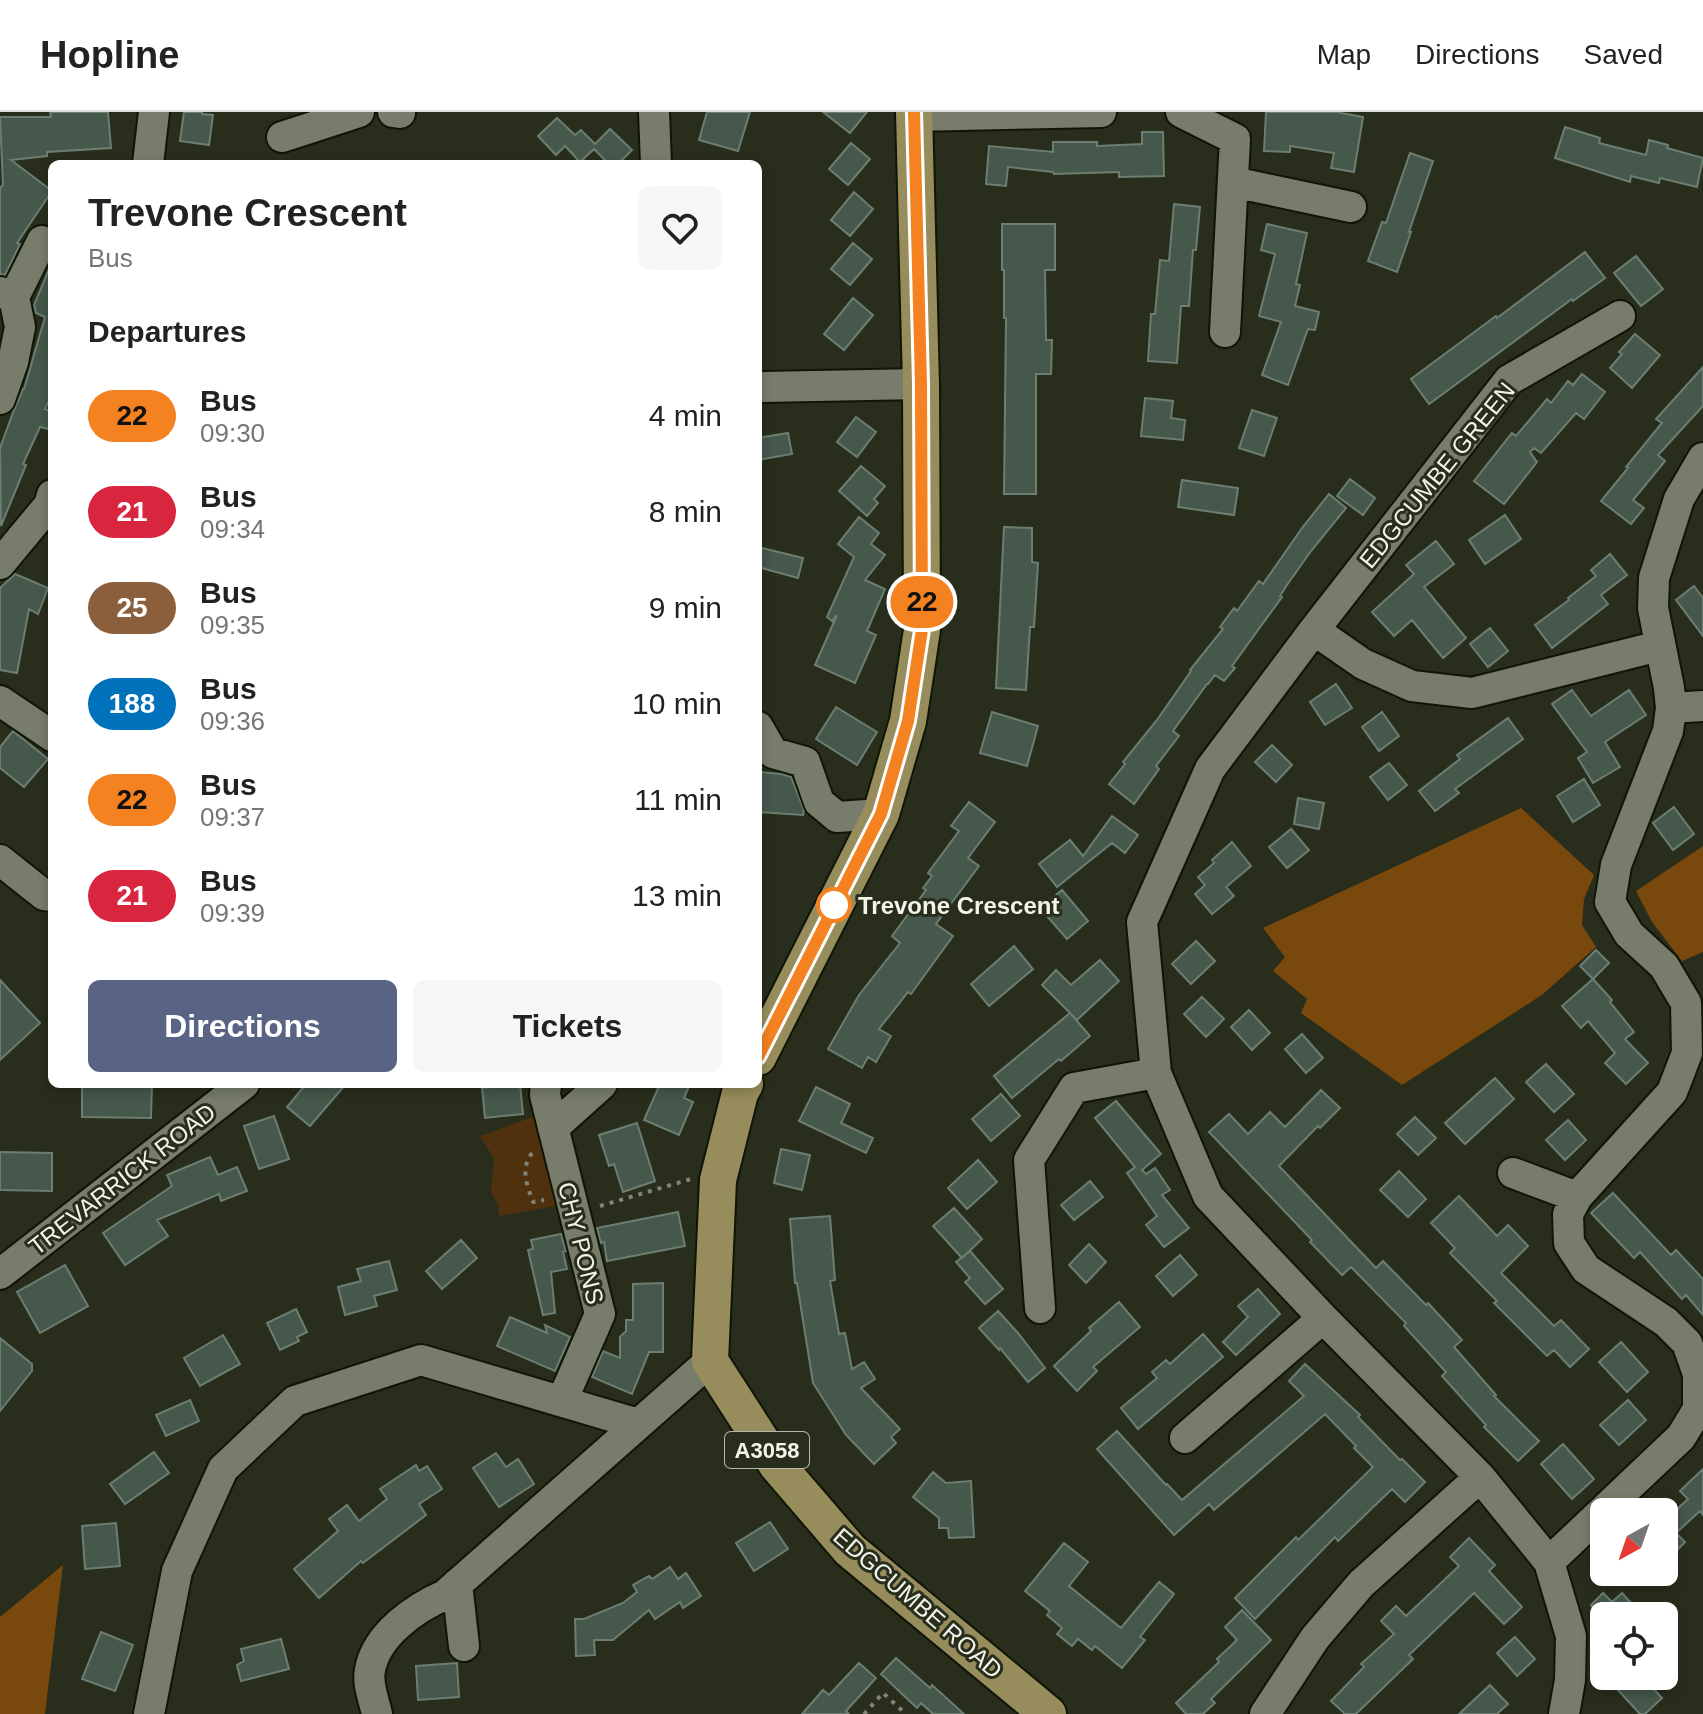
<!DOCTYPE html>
<html lang="en">
<head>
<meta charset="utf-8">
<style>
	:root { --surface:#fff; --page:#f6f6f6; --text:#222; --muted:#767676; --line:#e0e0e0; --accent:#596485 }
	body { margin:0; font-family:Helvetica,sans-serif; background:var(--page); color:var(--text); height:100vh; display:flex; flex-direction:column; font-size:30px; white-space:nowrap }
	* { box-sizing:border-box; margin:0 }
	p { font-size:26px; color:var(--muted) }
	.icon { flex:none; width:44px; height:44px; fill:none; stroke:currentColor; stroke-width:2; stroke-linecap:round; stroke-linejoin:round }
	.map { position:relative; flex:1; overflow:hidden }
	.side { position:absolute; left:48px; top:48px; width:714px; height:928px; display:flex; flex-direction:column; background:var(--surface); border-radius:12px; box-shadow:0 4px 12px #0003 }
	.side>* { flex:none }
	.badge { padding:0 16px; border-radius:26px; font-size:28px; line-height:52px }
	.needle { width:52px; rotate:220deg }
	.buttons { position:absolute; left:1590px; top:1386px; display:grid; gap:16px }
	.buttons a { display:grid; place-items:center; width:88px; height:88px; border-radius:12px; background:var(--surface); box-shadow:0 4px 12px #0003; font-size:40px }
	.map>.badge { position:absolute; translate:-50% -50%; box-shadow:0 0 0 4px #fff }
	h2 { padding:0 40px; font-size:30px; line-height:72px }
	.round { display:grid; place-items:center; flex:none; width:84px; height:84px; border-radius:12px; background:var(--page) }
	.headline { display:flex; align-items:center; justify-content:space-between; height:136px; padding:0 40px }
	h1 { font-size:38px; font-weight:700; line-height:60px }
	.primary-button { display:flex; gap:16px; margin-top:auto; padding:16px 40px }
	.primary-button a { flex:1; height:92px; border-radius:12px; background:var(--accent); color:#fff; font-size:32px; font-weight:700; line-height:92px; text-align:center }
	.primary-button a+a { background:var(--page); color:var(--text) }
	ul { padding:0; list-style:none }
	li { display:flex; align-items:center; gap:24px; height:96px; padding:0 40px }
	li div { flex:1 }
	li b { display:block; font-size:30px }
	li em { font-style:normal }
	li .badge { min-width:88px; font-weight:700; text-align:center }
	header { display:flex; align-items:center; gap:48px; box-sizing:border-box; height:112px; padding:0 40px; background:var(--surface); border-bottom:2px solid var(--line) }
	header strong { font-size:38px }
	nav { display:flex; gap:44px; margin-inline-start:auto; font-size:28px }
	.map>svg:first-child { display:block }
</style>
</head>
<body>
<header>
<strong>Hopline</strong>
<nav><a>Map</a><a>Directions</a><a>Saved</a></nav>
</header>
<div class="map">
<svg width="1703" height="1602" viewBox="0 0 1703 1602">
	<rect width="100%" height="100%" fill="#282d1c"/>
	<path fill="#50310e" d="M549,999l23,92 -73,13 -1,-11 -7,-13 3,-33 -14,-23z"/>
	<path fill="#78480d" d="M1521,696l73,67 -10,24 -2,26 14,22 -54,48 -140,90 -101,-72 6,-14 -34,-28 12,-14 -22,-29z
		M1703,734v106l-21,9 -30,-39 -16,-31z
		M63,1453l-18,149h-45v-97z"/>
	<path fill="#46574b" stroke="#6c7e71" stroke-width="2" d="M50,0h58l3,36 -64,4v4l-36,4 41,31 -35,52 3,1 -15,31 -5,-1v-86l3,-3 -3,-68h51z
		M184,0h18v2l11,1 -4,30 -29,-4z
		M707,0h43l-12,39 -39,-11z
		M823,0h44l-17,21z
		M1266,0h70l27,5 -9,55 -23,-4 3,-15 -44,-7v6l-26,-1z
		M557,6l18,17 6,-5 14,14 15,-15 22,21 -14,14h-9l-15,-15 -14,13 -15,-16 -9,9 -18,-19z
		M1565,15l35,11 -1,5 47,12 3,-15 19,5 -1,3 36,10 -6,29 -37,-9 -1,5 -28,-7 -1,6 -75,-24z
		M1142,20h21l1,44 -45,1v-5l-65,2 -1,-2 -45,-5 -2,19 -20,-2 3,-38 64,6v-10h44v4l45,-2z
		M851,31l19,16 -22,26 -19,-16z
		M1410,41l23,8 -24,71h2l-14,40 -29,-11 14,-39 4,1z
		M854,80l19,17 -23,27 -19,-16z
		M1174,92l26,3 -4,43h-3l-4,56h-8l-4,57 -29,-2 3,-47h4l5,-54 9,1z
		M1002,112h53v46h-10l1,70h6l-1,34h-15v120h-32l2,-176h-2v-48h-2z
		M1267,112l40,9 -11,51 4,1 -5,21 24,6 -4,18 -7,-1 -20,56 -26,-10 19,-53 -22,-6 16,-62 -14,-4z
		M853,131l19,16 -22,26 -19,-16z
		M1585,140l20,26 -32,23 -1,-2 -143,105 -18,-25 85,-63 1,2z
		M1636,144l27,33 -22,17 -27,-33z
		M52,150v133l-7,14 7,3v18l-12,-3 -17,37 3,1 -25,61 -1,-78 14,-38 9,-21h1l21,-72 -9,-4 -2,-8z
		M853,186l20,17 -29,35 -20,-16z
		M1635,222l25,21 -28,33 -22,-20 12,-14 -3,-2z
		M1703,255v39l-45,49 7,6 -32,39 11,8 -13,16 -30,-23 27,-33 -2,-1 36,-44 -6,-4z
		M1582,262l23,18 -21,27 -8,-6 -35,40 -7,-5 -4,4 7,10 -33,42 -30,-23 38,-48 4,3 31,-37 4,4 17,-22 5,4z
		M1145,286l28,3 -2,17 14,2 -2,20 -42,-4z
		M1252,298l25,8 -13,38 -25,-8z
		M856,305l20,15 -19,25 -20,-15z
		M788,321l4,21 -34,6v-22z
		M861,354l24,20 -11,13 4,4 -11,13 -28,-25z
		M1350,367l25,19 -12,17 -26,-19z
		M1182,368l56,8 -4,27 -56,-8z
		M1329,382l17,14 -35,43 -24,34 -7,11 2,1 -50,69 3,2 -11,13 -9,-6 -7,9h-1l-34,47 6,5 -23,30 3,3 -25,35 -25,-20 16,-20 -2,-2 34,-42 34,-49 -1,-1 33,-41 -3,-2 14,-19 3,3 22,-30 4,3 39,-56z
		M1505,403l16,24 -36,25 -16,-24z
		M859,405l20,16 -8,11 14,11 -20,25 20,9 -18,42 9,4 -21,48 -40,-18 22,-50 -5,6 -5,-4 27,-60 -16,-13z
		M1004,415l28,1v34l6,1 -4,64h-4l-4,63 -30,-2z
		M1436,429l18,23 -30,23 42,51 -23,20 -31,-38 -18,16 -22,-24 42,-38 -8,-9z
		M758,435l45,11 -5,20 -40,-11z
		M1610,442l17,21 -26,20 7,9 -56,44 -17,-23 34,-25 -1,-2 28,-22 -5,-6z
		M15,462l33,14 -10,26 -9,-5 -12,64 -17,-3v-82z
		M1694,474l9,12v38l-27,-36z
		M1490,516l18,23 -20,16 -18,-23z
		M1336,572l16,24 -27,17 -15,-23z
		M1572,578l19,26 38,-26 17,25 -41,27 15,25 -27,16 -15,-25 9,-6 -35,-48z
		M836,595l41,25 -20,33 -41,-26z
		M992,600l46,14 -11,40 -47,-13z
		M1382,600l17,24 -20,15 -17,-24z
		M1508,606l15,21 -68,50 4,4 -24,18 -16,-20 41,-32 -3,-4z
		M13,619l35,28 -24,28 -24,-19v-21z
		M1272,633l20,20 -16,17 -21,-20z
		M1389,651l18,22 -19,15 -18,-23z
		M758,660l23,2 10,3 13,33 -1,5 -45,-3z
		M1584,667l16,26 -27,17 -16,-26z
		M1298,686l26,5 -5,26 -25,-5z
		M969,690l26,20 -27,36 11,8 -43,58 17,12 -42,58 -3,-2 -29,37 12,7 -15,26 -8,-5 -6,11 -34,-19 31,-54 41,-52 -8,-7 34,-46 -3,-2 9,-12 -4,-3 31,-42 -8,-5z
		M1674,695l20,27 -21,16 -20,-27z
		M1112,704l26,19 -13,18 -13,-10 -55,44 -18,-23 31,-24 13,16z
		M1291,717l18,21 -22,18 -18,-21z
		M1232,730l19,24 -25,21 8,9 -22,18 -17,-20 10,-9 -7,-8 16,-14 -2,-3z
		M1062,778l26,31 -21,18 -27,-31z
		M1196,829l19,20 -24,23 -19,-20z
		M1014,834l19,23 -44,37 -18,-22z
		M1596,838l13,13 -16,16 -13,-13z
		M1100,848l19,21 -42,39 -35,-35 14,-15 15,15z
		M1593,867l19,21 -2,2 24,30 -9,7 23,24 -22,21 -21,-21 10,-10 -27,-32 -7,7 -19,-22z
		M0,868l40,43 -40,37z
		M1202,885l22,22 -18,18 -22,-23z
		M1249,898l21,23 -18,17 -21,-23z
		M1070,901l20,23 -29,25 -2,-2 -47,39 -18,-22z
		M1302,922l21,24 -17,15 -21,-24z
		M1546,952l28,30 -20,18 -28,-30z
		M1495,966l19,21 -49,45 -20,-21z
		M82,972h70l-1,34 -69,-1z
		M306,972h40l-36,42 -23,-19z
		M520,972l3,30 -38,4 -3,-30z
		M660,972h30l-6,14 9,4 -14,33 -35,-15z
		M816,975l34,17 -9,19 32,15 -7,15 -67,-32z
		M1321,978l19,18 -20,20 -2,-2 -39,40 97,102 7,-7 43,44 2,-2 34,37 -8,7 42,48 -2,1 45,45 -21,20 -34,-34 2,-2 -44,-49 4,-4 -42,-46 2,-3 -55,-56 -9,8 -32,-33 2,-2 -103,-108 20,-18 19,20 22,-22 15,15z
		M1001,982l19,22 -29,25 -19,-22z
		M1116,989l45,53 -19,16 4,4 9,-6 15,22 -8,5 27,33 -25,19 -18,-22 11,-9 -30,-43 8,-6 -40,-49z
		M274,1004l15,43 -30,10 -15,-43z
		M1415,1005l21,21 -18,17 -21,-21z
		M1568,1008l18,20 -21,20 -19,-20z
		M637,1011l18,58 -32,11 -9,-28 -5,2 -10,-31z
		M781,1037l29,6 -8,35 -28,-7z
		M0,1040l52,1v38l-52,-1z
		M210,1045l8,18 19,-8 10,24 -26,10 -2,-7 -62,26 11,16 -43,29 -22,-32 69,-47 -5,-11z
		M978,1048l19,22 -30,27 -19,-21z
		M1399,1059l27,28 -18,18 -28,-27z
		M1090,1069l13,16 -29,23 -13,-15z
		M1613,1081l58,62 5,-5 27,29v36l-17,-20 -4,4 -42,-47 -6,6 -43,-45z
		M1459,1084l38,40 11,-11 20,21 -27,27 53,53 7,-6 28,29 -19,18 -16,-17 -7,6 -53,-53 3,-2 -47,-48 5,-5 -24,-25z
		M954,1096l28,31 -20,19 -29,-32z
		M678,1100l7,34 -78,15 -3,-19 -3,1 -4,-15z
		M830,1104l5,64 -5,1 9,53 6,-1 7,36 12,-7 11,17 -14,9 39,41 -9,8 5,6 -22,21 -28,-29 -33,-52 -16,-100h-2l-5,-64z
		M561,1122l5,17 -3,1 4,17 -16,3 4,41 -12,2 -15,-65 5,-1 -2,-9z
		M461,1128l16,18 -35,31 -16,-18z
		M1089,1132l17,18 -20,21 -17,-18z
		M970,1139l33,38 -18,15 -20,-22 5,-4 -14,-16z
		M1180,1143l17,20 -24,21 -17,-20z
		M389,1149l8,29 -23,6 3,10 -32,9 -7,-28 23,-6 -4,-12z
		M65,1153l23,41 -48,27 -23,-41z
		M663,1171v69h-14l-17,42 -40,-17 11,-26 17,7v-21l6,-6v-11h7v-36z
		M1258,1177l22,25 -44,41 -13,-13 25,-25 -10,-11z
		M1119,1190l21,25 -47,40 4,4 -20,20 -23,-25 37,-35 -2,-3z
		M296,1197l11,23 -10,5 2,4 -19,9 -13,-27z
		M998,1199l20,22 27,35 -17,14 -28,-34 -1,2 -20,-22z
		M510,1205l37,16 -2,-8 25,12 -15,34 -58,-25z
		M1203,1222l20,23 -85,72 -17,-21 36,-30 -5,-6 14,-12 4,4z
		M223,1223l17,29 -40,22 -16,-28z
		M0,1226l32,26v7l-32,40z
		M1621,1230l27,30 -21,20 -28,-30z
		M1305,1252l55,51 -2,2 42,43 2,-1 23,23 -20,20 -13,-13 -54,52 -3,-4 -80,82 -20,-21 61,-61 2,3 75,-73 -19,-19 2,-2 -31,-32 -111,96 -5,-6 -35,31 -77,-86 20,-18 49,54 1,-1 15,16 122,-104 -15,-15z
		M190,1288l9,21 -33,15 -10,-21z
		M1628,1288l18,20 -27,25 -19,-20z
		M1563,1332l31,35 -22,20 -31,-35z
		M154,1340l15,21 -44,31 -15,-20z
		M496,1341l10,14 12,-8 16,25 -35,23 -26,-39z
		M416,1353l3,6 8,-5 15,23 -23,15 7,11 -63,48 -2,-2 -42,37 -25,-29 44,-38 -9,-12 18,-14 12,16 28,-22 -7,-10z
		M1703,1357v46l-3,-4 -24,22 9,9 -21,22v-43l24,-22 -8,-8z
		M933,1360l13,11 25,-2 3,56 -25,1 -1,-10h-9v-10l-26,-21z
		M770,1410l18,27 -34,22 -18,-28z
		M116,1411l4,43 -35,3 -3,-43z
		M1469,1426l26,27 -6,6 33,36 -18,17 -30,-31 -65,62 4,4 -57,55h-11l-14,-13 33,-34 -3,-3 33,-30 -13,-13 15,-15 10,10 53,-50 -9,-9z
		M1064,1431l24,19 -19,24 52,42 38,-46 15,12 -34,43 5,3 -23,28 -27,-22 -3,4 -14,-11 -6,7 -15,-12 5,-6 -15,-13 3,-4 -25,-20z
		M670,1455l8,12 8,-6 15,23 -18,12 -3,-6 -25,17 -6,-9 -36,30h-19l1,15 -19,1 -1,-37h9l39,-16 14,-11 -4,-7 16,-9 3,3z
		M1603,1481l9,9 10,-9 21,23h-45l1,-1 -8,-10z
		M1242,1498l29,30 -60,59 4,4 -12,11h-17l-10,-11 43,-41 -2,-3 20,-19 -12,-13z
		M101,1520l32,13 -18,46 -33,-12z
		M1515,1525l20,22 -18,17 -20,-23z
		M281,1527l8,30 -48,12 -4,-16 7,-4 -3,-12z
		M896,1546l34,30 2,-3 32,29h-31l-12,-11 -4,5 -36,-34z
		M457,1551l2,34 -41,3 -2,-34z
		M859,1551l17,15 -30,33 3,3h-47l21,-24 6,5z
		M1631,1564h11l20,22 -17,16h-5l-23,-25z
		M1490,1573l18,19 -11,10h-38z"/>
	<g fill="none" stroke-linecap="round" stroke-linejoin="round">
		<g stroke="#101506" stroke-width="34">
			<path id="minor" d="M393,0l7,1
				M654,0l2,52
				M1181,0l54,27 -10,193
				M914,4l187,-4
				M282,25l77,-25
				M148,52l6,-52
				M1233,70l118,25
				M0,180l14,5 28,-56
				M758,275l163,-3
				M0,287l13,-37 7,-35 -6,-30
				M0,452l49,-59 3,-10
				M1314,518l49,34 49,22 60,7 187,-47
				M0,589l52,35
				M1671,596l32,-2
				M758,615l15,26 32,9 14,40 18,15 44,-3
				M0,748l44,35 8,1
				M546,972l-1,11 55,219 -38,87
				M553,1016l49,-44
				M1513,1061l64,24
				M0,1162l244,-190
				M1040,1196l-11,-148 45,-72 82,-15
				M1185,1326l138,-120
				M1549,1450l132,-125 17,-28v-35l-11,-31 -21,-21 -80,-53 -17,-26 -1,-29 9,-17 95,-105 15,-39 -1,-50 -22,-37 -35,-32 -19,-32 6,-37 52,-134 3,-23 -2,-20 -16,-80 1,-30 25,-79 24,-41
				M457,1472l7,62
				M149,1602l28,-143 46,-102 72,-68 126,-41 217,64
				M377,1602c-3,-14 -10,-30 -7,-44 6,-35 45,-62 75,-75l265,-234
				M1265,1602l50,-76 46,-54 119,-107
				M1564,1602l6,-34 1,-44 -22,-74 -69,-85 -157,-159 -115,-122 -52,-123 -14,-151 68,-153 104,-139 195,-250 111,-64"/>
		</g>
		<g stroke="#101506" stroke-width="40">
			<path id="major" d="M758,945l123,-243 27,-93 14,-91 -1,-246 -7,-272
				M745,972l-5,9 -22,87 -8,181 67,104 73,85 198,164"/>
		</g>
		<path stroke="#808577" stroke-width="4" stroke-dasharray="4 6" stroke-linecap="butt" d="M532,1041c-12,16 -5,32 1,49l11,-2
			M600,1094l91,-27
			M864,1602l19,-21 23,21"/>
		<use href="#minor" stroke="#777d6a" stroke-width="30"/>
		<use href="#major" stroke="#978d5c" stroke-width="36"/>
	</g>
	<g fill="none" stroke-linecap="round" stroke-linejoin="round">
		<g stroke="#fff" stroke-width="18">
			<path id="line" d="M758,945l123,-243 27,-93 14,-91 -1,-246 -7,-272"/>
		</g>
		<use href="#line" stroke="#f58220" stroke-width="12"/>
	</g>
	<circle fill="#fff" stroke="#f58220" stroke-width="4" cx="834" cy="793" r="16"/>
	<g text-anchor="middle" dominant-baseline="central" stroke-width="6" stroke-linejoin="round" paint-order="stroke">
		<rect fill="#282d1c" stroke="#b5b9ac" stroke-width="2" x="725" y="1320" width="84" height="36" rx="6"/>
		<g font-size="22" font-weight="bold" fill="#f1f5ea">
			<text x="767" y="1338">A3058</text>
		</g>
		<g font-size="24" fill="#f1f5ea" stroke="#282d1c">
			<text transform="translate(1437 363) rotate(-51)">EDGCUMBE GREEN</text>
			<text transform="translate(122 1067) rotate(-38)">TREVARRICK ROAD</text>
			<text transform="translate(581 1131) rotate(76)">CHY PONS</text>
			<text transform="translate(918 1491) rotate(41)">EDGCUMBE ROAD</text>
		</g>
		<g font-size="24" font-weight="bold" fill="#f1f5ea" stroke="#282d1c" text-anchor="start">
			<text x="858" y="793">Trevone Crescent</text>
		</g>
	</g>
</svg>
<div class="buttons">
<a><svg class="needle" viewBox="-14 -14 28 28"><path d="M0-13l5 13h-10z" fill="#e53935"/><path d="M0 13l5-13h-10z" fill="#767676"/></svg></a>
<a><svg class="icon" aria-label="locate" viewBox="0 0 24 24"><circle cx="12" cy="12" r="6"/><path d="M12 2v4M12 18v4M2 12h4M18 12h4"/></svg></a>
</div>
<b class="badge" style="left:922px;top:490px;background:#f58220;color:#111">22</b>
<section class="side">
<div class="headline"><div><h1>Trevone Crescent</h1><p>Bus</p></div><a class="round"><svg class="icon" aria-label="heart" viewBox="0 0 24 24"><path d="M12 20l-8-8c-3-5 5-10 8-4 3-6 11-1 8 4z"/></svg></a></div>
<h2>Departures</h2>
<ul>
<li><span class="badge" style="background:#f58220;color:#111">22</span><div><b>Bus</b><p>09:30</p></div><em>4 min</em></li>
<li><span class="badge" style="background:#d7263d;color:#fff">21</span><div><b>Bus</b><p>09:34</p></div><em>8 min</em></li>
<li><span class="badge" style="background:#8b5e3c;color:#fff">25</span><div><b>Bus</b><p>09:35</p></div><em>9 min</em></li>
<li><span class="badge" style="background:#0072bc;color:#fff">188</span><div><b>Bus</b><p>09:36</p></div><em>10 min</em></li>
<li><span class="badge" style="background:#f58220;color:#111">22</span><div><b>Bus</b><p>09:37</p></div><em>11 min</em></li>
<li><span class="badge" style="background:#d7263d;color:#fff">21</span><div><b>Bus</b><p>09:39</p></div><em>13 min</em></li>
</ul>
<div class="primary-button"><a>Directions</a><a>Tickets</a></div>
</section>
</div>
</body>
</html>
